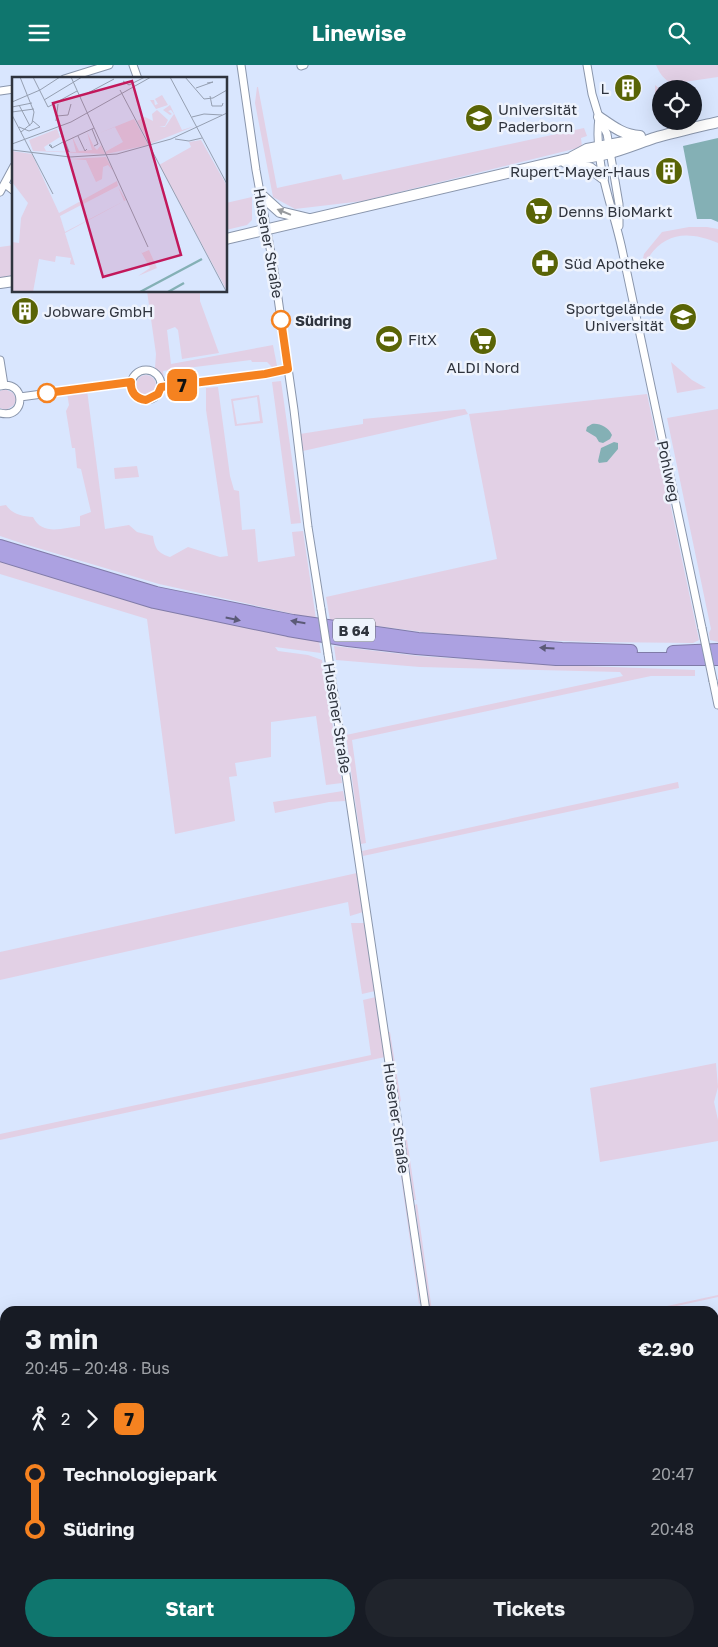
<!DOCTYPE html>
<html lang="en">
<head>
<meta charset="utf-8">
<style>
	:root { --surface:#171b24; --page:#20242c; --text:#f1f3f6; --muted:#9ea1a6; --accent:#0f766e }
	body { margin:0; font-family:"Golos Text",sans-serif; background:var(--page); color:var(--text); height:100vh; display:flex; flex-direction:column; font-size:19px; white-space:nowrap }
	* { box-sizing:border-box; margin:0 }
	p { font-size:16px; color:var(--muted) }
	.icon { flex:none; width:28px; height:28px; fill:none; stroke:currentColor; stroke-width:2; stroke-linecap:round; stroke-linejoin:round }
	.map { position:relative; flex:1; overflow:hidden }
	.details { position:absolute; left:0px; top:1241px; width:719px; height:341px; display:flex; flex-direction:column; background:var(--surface); border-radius:15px 15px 0 0; box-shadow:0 5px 20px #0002 }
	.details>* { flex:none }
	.badge { padding:0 10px; border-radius:8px; font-size:18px; line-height:32px }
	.fabs { position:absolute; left:652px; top:15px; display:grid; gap:10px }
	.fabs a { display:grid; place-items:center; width:50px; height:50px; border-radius:50%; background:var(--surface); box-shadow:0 5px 20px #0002; font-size:25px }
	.map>.badge { position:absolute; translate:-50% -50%; box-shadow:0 0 0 2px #fff }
	.legs { display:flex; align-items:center; gap:8px; height:55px; padding:0 25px; font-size:16px }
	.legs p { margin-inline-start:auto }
	.headline { display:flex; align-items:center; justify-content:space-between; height:85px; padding:0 25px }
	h1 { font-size:28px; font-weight:700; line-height:38px }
	.action { display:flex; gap:10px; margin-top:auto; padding:10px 25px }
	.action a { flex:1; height:58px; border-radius:30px; background:var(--accent); color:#fff; font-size:20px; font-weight:700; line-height:58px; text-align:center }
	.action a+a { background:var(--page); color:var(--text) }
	ul { padding:0 25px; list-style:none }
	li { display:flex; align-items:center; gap:18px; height:55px; font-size:19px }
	li i { display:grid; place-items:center; width:8px; height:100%; margin:0 6px; background:currentColor }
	li i::after { content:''; width:12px; height:12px; margin:-6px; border:4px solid; border-radius:50%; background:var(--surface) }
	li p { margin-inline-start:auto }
	li:first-child i { background:linear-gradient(#0000 50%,currentColor 0) }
	li:last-child i { background:linear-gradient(currentColor 50%,#0000 0) }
	header { display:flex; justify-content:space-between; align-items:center; height:65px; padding:0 25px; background:var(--accent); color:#fff; font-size:22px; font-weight:700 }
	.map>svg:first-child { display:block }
</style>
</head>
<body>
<header><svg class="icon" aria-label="menu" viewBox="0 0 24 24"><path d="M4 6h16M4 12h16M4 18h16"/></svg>Linewise<svg class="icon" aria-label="search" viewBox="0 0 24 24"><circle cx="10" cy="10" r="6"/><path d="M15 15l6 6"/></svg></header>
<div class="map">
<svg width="718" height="1582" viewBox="0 0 718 1582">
	<rect width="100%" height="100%" fill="#d9e6fe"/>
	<path fill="#e2d0e5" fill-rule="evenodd" d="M656,0h62v12l-34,5 1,6c-15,-5 -22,-7 -29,-23z
		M655,20l6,5v20l-6,3z
		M257,22h1l19,101 64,-14 2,6 241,-52 3,8 -6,2 1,9 -219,54 -68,8 -22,-12 -18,-94z
		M252,132v23l-5,5 -21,5v-27z
		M689,162h18l11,2v14c-33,-14 -58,-10 -75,24l-2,-1 3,-12 18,-22z
		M14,180v31l-14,2v-31z
		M147,226h53v10l19,52 -37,6 -4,-29 -3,-3 -8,3 4,34 102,-19 4,21 -4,2 -6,-6h-15l-1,-2 -88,11 1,7 -9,-10 1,-14z
		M671,297l21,18 14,8 -29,5z
		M136 320a10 10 0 1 1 20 0a10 10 0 1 1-20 0Z
		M281,316l20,142 -10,1 -19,-142z
		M218,322l12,89 4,14 5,1 3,39 13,-1 3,33 37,-6 -3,-24 11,-1 13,88 -157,-35 -135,-40 -24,-8v-30l6,-1c7,10 16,11 27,12 9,19 30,11 47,9v-10l11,-4 -10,-43 -4,-1 -2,-20h-3l-6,-37 3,-6 -2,-12 20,-3 18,139 24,-4 8,7 16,4c2,13 5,17 17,21l18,-10 32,10 8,-1 -22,-146v-22z
		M5,324l8,4 3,6 -2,6 -8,5 -6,-2v-17z
		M647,329l52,246 -6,3 -97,-1 -96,-3 -77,-7 -93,-12 -4,-23 171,-38 -28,-145z
		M259,330l4,28 -28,3 -4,-27zM257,332l3,24 -23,3 -4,-23z
		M465,344l3,5 -165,37 -3,-17 63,-10v-5z
		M718,344v233l-8,-2 -1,-7 2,-4 -44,-211z
		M137,401l2,11 -24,2 -1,-11z
		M0,495l319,81 2,12 -46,-6 3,4 30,4 14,5 20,123 -16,2 -10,-69 -45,6v35l-36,6 2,13 -8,1 6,44 -60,13 -28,-215 -147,-45z
		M334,581l85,10 137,9 139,5v6h-44l-299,64 14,103 -5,1 -15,-109 277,-59 -3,-4 -200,-5 -84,-7z
		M678,717l1,6 -316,68 -1,-5z
		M343,726l2,10 -16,1 -54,11 -2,-11z
		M357,808l6,39 -13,4 -2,-14 -348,78v-28z
		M351,858h14l10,68 -13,3z
		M376,932l9,60 -385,83v-6l371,-79 -8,-55z
		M388,967h2l11,69 -2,1z
		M716,998l2,24 -4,15 4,18v21l-118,21 -10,-74z
		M397,1075l23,163 -1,1 -23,-163z
		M405,1075h2l9,60h-2z
		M417,1139l15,107h-2l-15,-106z
		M718,1230v2l-64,14h-10z
		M412,1578h59v4h-58z"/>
	<path fill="#84b0b5" d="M718,73v84l-7,-3h-14l-14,-73z
		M592,359c8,-1 16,3 20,11l-2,4 -7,4 -4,-1 -3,-5 -10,-6 1,-4z
		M614,377l4,1v6l-11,13 -8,1 -1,-2 3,-13z"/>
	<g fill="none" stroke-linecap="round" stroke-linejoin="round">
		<path stroke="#84b0b5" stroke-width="2" d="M12,227l5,-1"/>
		<g stroke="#8a96ac" stroke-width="9">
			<path id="street" d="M133,0l5,14
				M241,0l15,105 18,100 20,140 14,117 13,82
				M587,0l5,29 7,23 8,17 12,70v22
				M301,1l3,-1
				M64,14l45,-14
				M0,26l14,-2
				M599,52c-6,48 15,91 24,137 26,124 53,249 79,374
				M5,119l9,7
				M0,127l14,-26
				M0,295l4,25
				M131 320a15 15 0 1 1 30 0a15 15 0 1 1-30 0Z
				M0,321c26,-7 27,34 0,27
				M161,322l104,-13 23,-5
				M20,332l111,-15
				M328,589l98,657
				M713,616l5,24"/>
		</g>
		<g stroke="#8a96ac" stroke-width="12">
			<path id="secondary" d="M599,52c13,9 24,18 41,19
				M572,92l15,-8 53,-10
				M565,97l25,6 13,10
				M260,129l20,18 29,7
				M226,174l345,-81c31,1 54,-10 83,-20 21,-6 43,-11 64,-16
				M0,218l14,-2"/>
		</g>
		<g stroke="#807ba8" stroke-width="14">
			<path id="highway" d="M0,481l156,47 137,28 125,18 144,10 69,2
				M0,490l154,47 134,28 60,10 68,8 140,11h162
				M673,587l45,-2"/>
		</g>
		<use href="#street" stroke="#fff" stroke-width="7"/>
		<use href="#secondary" stroke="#fff" stroke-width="10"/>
		<use href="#highway" stroke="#aca1e1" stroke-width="12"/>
		<g stroke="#8a96ac" stroke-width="9" stroke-linecap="butt">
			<path id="street-bridge" d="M321,544l7,45
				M702,563l11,53"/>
		</g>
		<use href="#street-bridge" stroke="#fff" stroke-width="7"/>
	</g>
	<defs><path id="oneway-solid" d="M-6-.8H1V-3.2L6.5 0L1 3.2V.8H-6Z" transform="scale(1.25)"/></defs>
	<use fill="#979a9e" href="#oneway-solid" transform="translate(284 147) rotate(-158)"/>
	<g fill="#5b5a77">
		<use href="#oneway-solid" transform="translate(233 554) rotate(12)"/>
		<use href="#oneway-solid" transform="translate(298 557) rotate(-170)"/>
		<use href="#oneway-solid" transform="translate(547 583) rotate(-176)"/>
	</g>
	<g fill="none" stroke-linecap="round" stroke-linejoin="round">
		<g stroke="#fff" stroke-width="11">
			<path id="line-1" d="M47,328l84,-11c-1,10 5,17 15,18l12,-6 3,-7 104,-13 23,-5 -7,-49"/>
		</g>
		<use href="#line-1" stroke="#f58220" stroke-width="8"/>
	</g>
	<defs>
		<g id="building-disc" transform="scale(1.4375)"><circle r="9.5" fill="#596406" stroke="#eef3fd"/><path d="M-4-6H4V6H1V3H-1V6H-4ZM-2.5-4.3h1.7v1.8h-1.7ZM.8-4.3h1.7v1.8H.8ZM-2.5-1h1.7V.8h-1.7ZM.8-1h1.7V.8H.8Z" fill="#fff"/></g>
		<g id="university-disc" transform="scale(1.4375)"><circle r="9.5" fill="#596406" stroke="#eef3fd"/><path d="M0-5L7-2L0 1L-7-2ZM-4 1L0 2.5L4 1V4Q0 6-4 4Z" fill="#fff"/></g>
		<g id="supermarket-disc" transform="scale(1.4375)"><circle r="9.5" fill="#596406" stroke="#eef3fd"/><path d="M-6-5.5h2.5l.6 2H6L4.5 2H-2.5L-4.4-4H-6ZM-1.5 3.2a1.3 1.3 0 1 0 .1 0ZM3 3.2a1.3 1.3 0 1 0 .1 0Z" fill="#fff"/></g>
		<g id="pharmacy-disc" transform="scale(1.4375)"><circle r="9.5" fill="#596406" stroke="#eef3fd"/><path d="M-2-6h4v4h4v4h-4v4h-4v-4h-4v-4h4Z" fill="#fff"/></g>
		<g id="stadium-disc" transform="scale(1.4375)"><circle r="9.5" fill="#596406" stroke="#eef3fd"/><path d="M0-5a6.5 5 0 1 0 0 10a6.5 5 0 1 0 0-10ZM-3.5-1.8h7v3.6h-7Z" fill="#fff"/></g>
	</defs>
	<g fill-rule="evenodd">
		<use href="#building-disc" x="628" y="23"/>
		<use href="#university-disc" x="479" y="53"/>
		<use href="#building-disc" x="669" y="106"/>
		<use href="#supermarket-disc" x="539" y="146"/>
		<use href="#pharmacy-disc" x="545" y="198"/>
		<use href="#building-disc" x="25" y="246"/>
		<use href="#university-disc" x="683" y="252"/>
		<use href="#stadium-disc" x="389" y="274"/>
		<use href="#supermarket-disc" x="483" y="276"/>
	</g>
	<g fill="#fff" stroke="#f58220" stroke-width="2.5">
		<circle cx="281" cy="255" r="9"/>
		<circle cx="47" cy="328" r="9"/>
	</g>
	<g text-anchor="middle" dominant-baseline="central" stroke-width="5" stroke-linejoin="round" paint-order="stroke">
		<rect fill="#eef3fd" stroke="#686d77" stroke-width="1" x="333" y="553.5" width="42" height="23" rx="4"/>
		<g font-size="14" font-weight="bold" fill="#2f343e">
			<text x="354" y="565">B 64</text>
		</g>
		<g font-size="15" fill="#2f343e" stroke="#eef3fd" text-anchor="start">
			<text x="609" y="23" text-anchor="end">L</text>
			<text x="498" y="44">Universität<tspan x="498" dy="17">Paderborn</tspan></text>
			<text x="650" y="106" text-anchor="end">Rupert-Mayer-Haus</text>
			<text x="558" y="146">Denns BioMarkt</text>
			<text x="564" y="198">Süd Apotheke</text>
			<text x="664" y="243" text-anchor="end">Sportgelände<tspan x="664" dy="17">Universität</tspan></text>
			<text x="44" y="246">Jobware GmbH</text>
			<text x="408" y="274">FitX</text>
			<text x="483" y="302" text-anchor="middle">ALDI Nord</text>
		</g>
		<g font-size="15" fill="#2f343e" stroke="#eef3fd">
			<text transform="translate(269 178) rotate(80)">Husener Straße</text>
			<text transform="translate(669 406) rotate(78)">Pohlweg</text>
			<text transform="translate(338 653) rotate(81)">Husener Straße</text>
			<text transform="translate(397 1053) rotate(82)">Husener Straße</text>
		</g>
		<g font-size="15" font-weight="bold" fill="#2f343e" stroke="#eef3fd" text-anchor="start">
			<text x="295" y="255">Südring</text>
		</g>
	</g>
	<g transform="translate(12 12)">
		<rect width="215" height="215" fill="#d9e6fe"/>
		<path d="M150,18l6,10 -12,4 -6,-9h4l1,5 3,-1 -3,-5zM158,28l12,25 13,-4 -45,18 -13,-23 8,-4 8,4 -1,-7 5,-4 11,10 -3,6h-6l6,1 9,-13 -3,-4 -3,1 4,3 -2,1 -7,-5zM122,42l14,26 -42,9 -1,-2 18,-10 -8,-15 -18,7zM45,52l3,8 -16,10 2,4 30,1 -4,-16 7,15 13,-1 -5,-18 7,15 3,3 4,-5 4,9 -72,-3 -4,-11zM189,63l26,46 -1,103 -67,-124 32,-18 -2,-5zM0,74l20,3 27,59 58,-32 1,5 -58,30 5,16 59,-31 -6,-14 8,13 -61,33 10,32 -5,-1 1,-6 -15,-2 -1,6 -16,-3 -6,33h-21v-50l7,1 2,-25 7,-15 -16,-21zM94,80l7,14 -5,-6 -5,2 -1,12 -6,3 -10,-22 -16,-1zM127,171l3,5 7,-3 8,18 -19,8 12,-8z" fill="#e2d0e5"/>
		<path fill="none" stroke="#84b0b5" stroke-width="2.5" d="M128,215l62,-33M156,215l16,-9"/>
		<path fill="none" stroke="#959fb1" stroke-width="1" d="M8,0l14,35 -2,11 -11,9M21,0l15,30 29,-16M59,0l77,170M158,0l57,107M173,0l19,22 9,-1 14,-8M111,4l6,4 16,-8M184,11l17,-6 -6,1M108,13l106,201M74,17l28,-15M198,19l2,10h10l1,-3M32,23l38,-23M0,25l28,-12 20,-13M7,28l11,21M0,30l20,-4M0,35l22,-3M0,38l41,79M45,39l11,-1 3,-11M180,40l12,-3 18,1M44,44l2,-17M7,50l10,4 11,-4 -7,-6M47,51l5,14 30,-14M80,52l6,15 -4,2M66,59l7,15 2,-2M163,62l14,2 13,-3M52,66l5,9 -4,-11M0,67l59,-22 80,-45M40,71l-3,-3h2l1,3 11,-6M0,73l58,7 47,-3 54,-15 56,-26"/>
		<path fill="#c2185b" fill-opacity="0.15" stroke="#c2185b" stroke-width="2.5" d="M120,4l49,174 -78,22 -50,-174z"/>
		<rect width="215" height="215" fill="none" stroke="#2f343e" stroke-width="2.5"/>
	</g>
</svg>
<div class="fabs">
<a><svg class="icon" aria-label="locate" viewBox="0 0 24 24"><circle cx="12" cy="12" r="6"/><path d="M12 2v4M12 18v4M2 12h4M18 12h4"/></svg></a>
</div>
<b class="badge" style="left:182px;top:320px;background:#f58220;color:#111">7</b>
<section class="details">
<div class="headline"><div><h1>3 min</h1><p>20:45 – 20:48 · Bus</p></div><b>€2.90</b></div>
<div class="legs"><svg class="icon" aria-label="walk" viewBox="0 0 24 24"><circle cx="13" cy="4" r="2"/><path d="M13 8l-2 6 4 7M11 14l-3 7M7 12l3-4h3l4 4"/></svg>2<svg class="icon" aria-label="forward" viewBox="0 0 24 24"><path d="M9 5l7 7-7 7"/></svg><b class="badge" style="background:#f58220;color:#111">7</b></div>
<ul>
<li><i style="color:#f58220"></i><b>Technologiepark</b><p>20:47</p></li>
<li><i style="color:#f58220"></i><b>Südring</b><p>20:48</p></li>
</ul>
<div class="action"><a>Start</a><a>Tickets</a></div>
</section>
</div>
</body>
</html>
